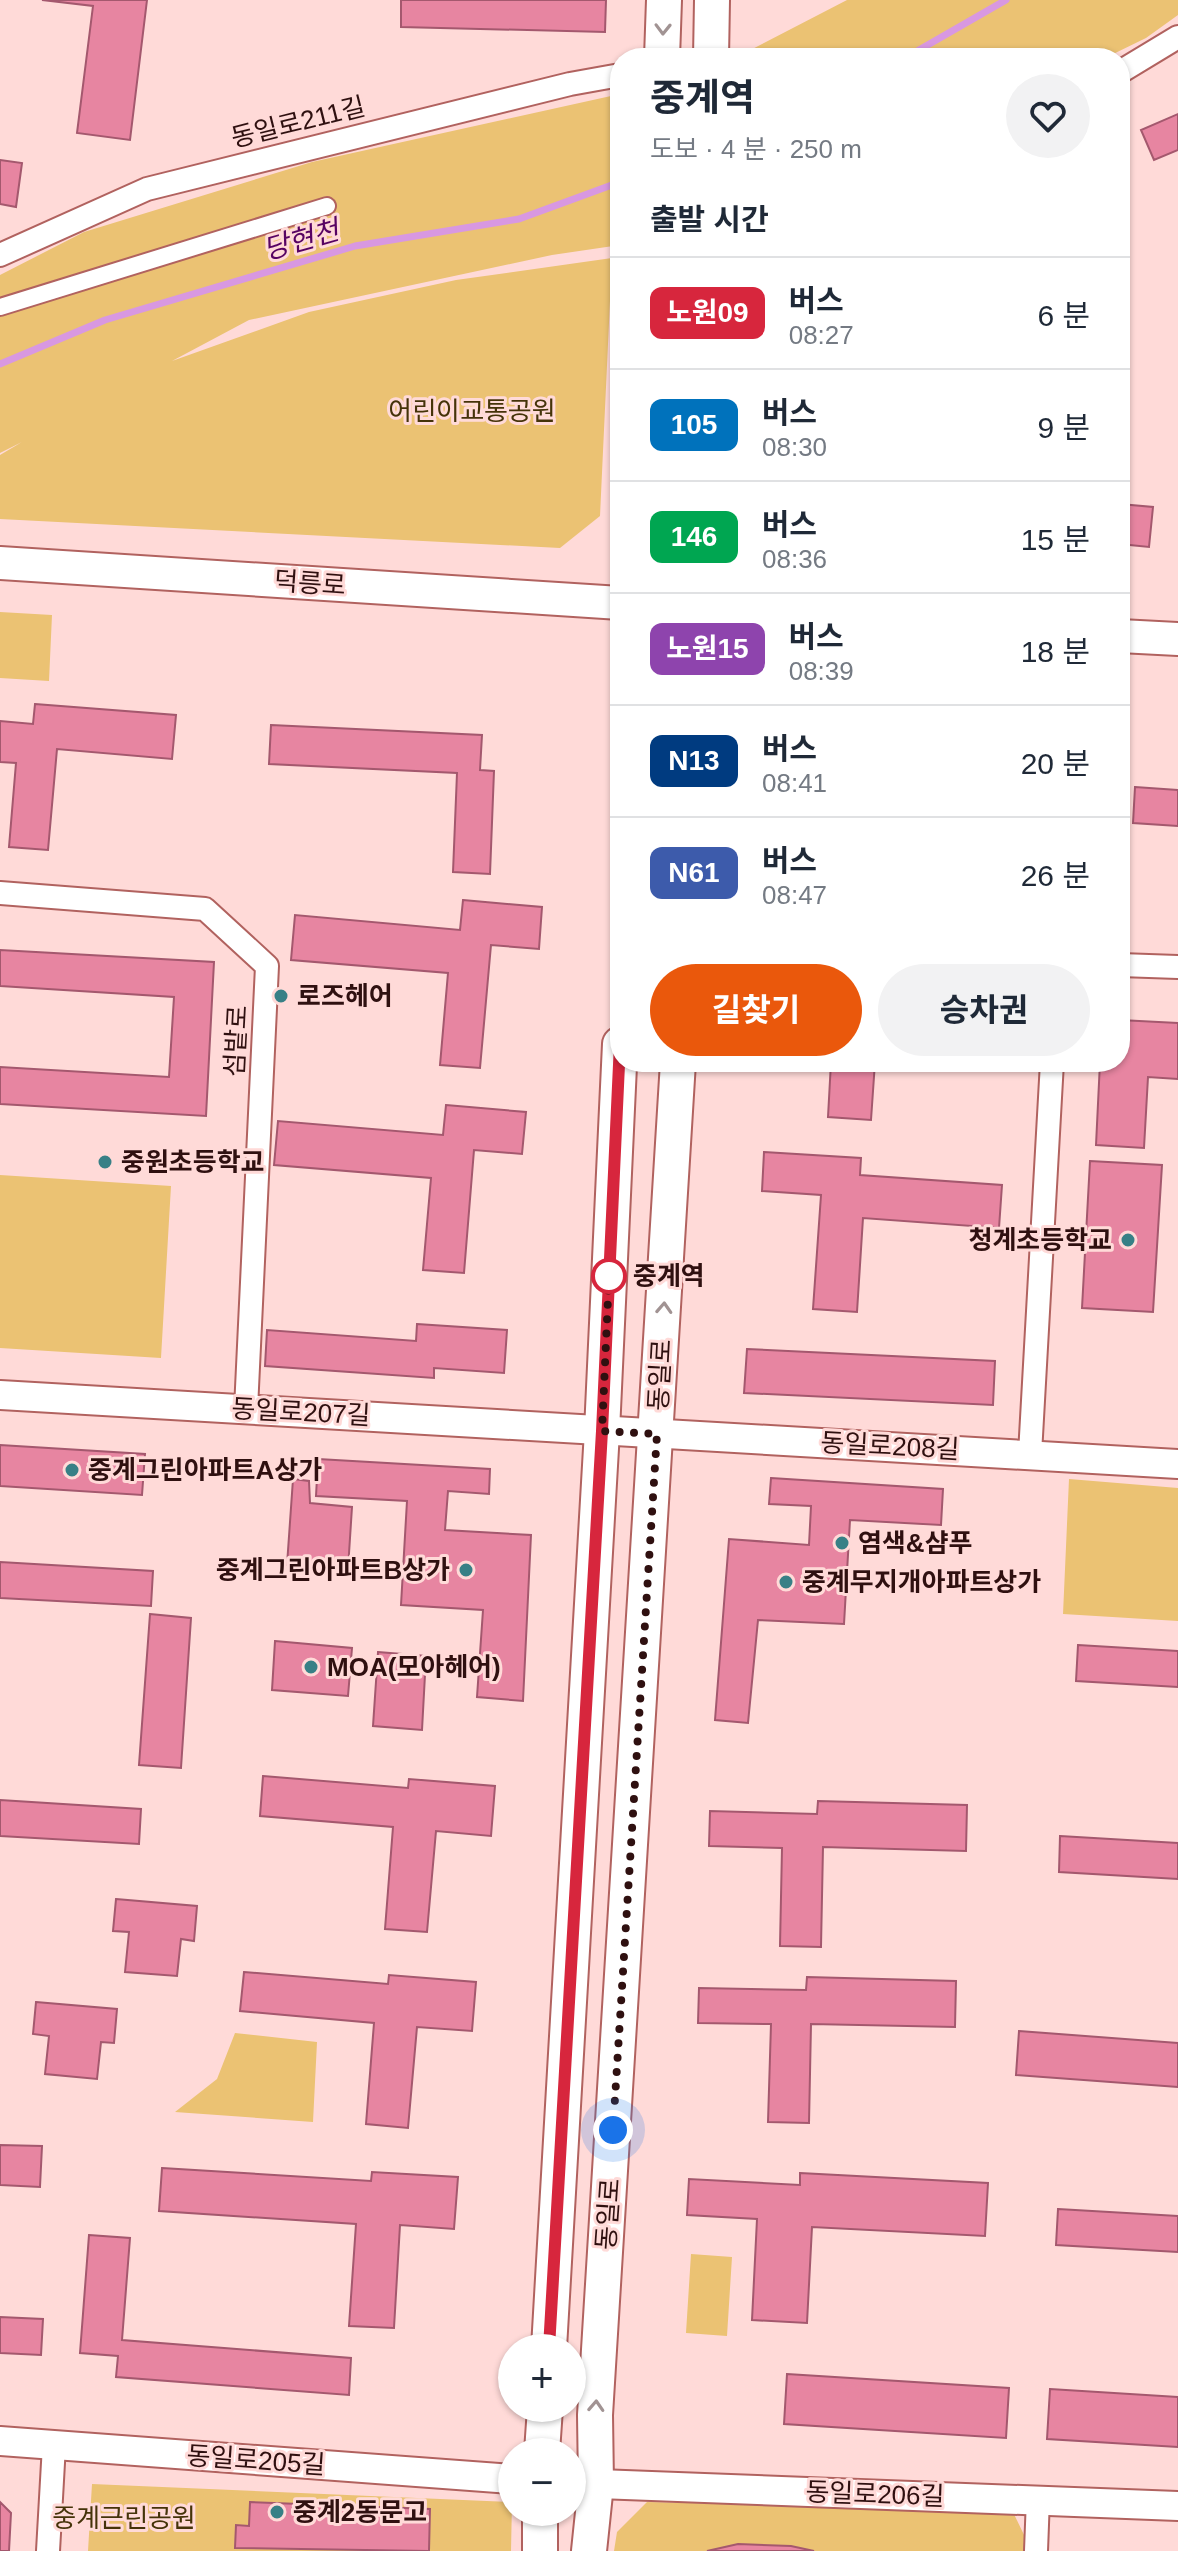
<!DOCTYPE html>
<html lang="ko">
<head>
<meta charset="utf-8">
<style>
	:root { --surface:#fff; --page:#f2f2f3; --text:#1f2937; --muted:#747a83; --line:#e0e1e3; --accent:#ea580c }
	body { margin:0; font-family:Arial,"Noto Sans KR",sans-serif; background:var(--page); color:var(--text); height:100vh; display:flex; flex-direction:column; font-size:30px; white-space:nowrap }
	* { box-sizing:border-box; margin:0 }
	p { font-size:26px; color:var(--muted) }
	.icon { flex:none; width:44px; height:44px; fill:none; stroke:currentColor; stroke-width:2; stroke-linecap:round; stroke-linejoin:round }
	.map { position:relative; flex:1; overflow:hidden }
	.side { position:absolute; left:610px; top:48px; width:520px; height:1024px; display:flex; flex-direction:column; background:var(--surface); border-radius:32px; box-shadow:0 2px 6px #0004 }
	.side>* { flex:none }
	.badge { padding:0 16px; border-radius:12px; font-size:28px; line-height:52px }
	.buttons { position:absolute; left:498px; top:2334px; display:grid; gap:16px }
	.buttons a { display:grid; place-items:center; width:88px; height:88px; border-radius:50%; background:var(--surface); box-shadow:0 2px 6px #0004; font-size:40px }
	.you { position:absolute; width:40px; height:40px; margin:-20px; border:6px solid #fff; border-radius:50%; background:#1a73e8; box-shadow:0 0 0 12px #1a73e833 }
	.map>.badge { position:absolute; translate:-50% -50%; box-shadow:0 0 0 4px #fff }
	h2 { padding:0 40px; font-size:30px; line-height:72px }
	.round { display:grid; place-items:center; flex:none; width:84px; height:84px; border-radius:42px; background:var(--page) }
	.head { display:flex; align-items:center; justify-content:space-between; height:136px; padding:0 40px }
	h1 { font-size:38px; font-weight:700; line-height:60px }
	.button { display:flex; gap:16px; margin-top:auto; padding:16px 40px }
	.button a { flex:1; height:92px; border-radius:48px; background:var(--accent); color:#fff; font-size:32px; font-weight:700; line-height:92px; text-align:center }
	.button a+a { background:var(--page); color:var(--text) }
	ul { padding:0; list-style:none }
	li { display:flex; align-items:center; gap:24px; height:112px; padding:0 40px; border-top:2px solid var(--line) }
	li div { flex:1 }
	li b { display:block; font-size:30px }
	li em { font-style:normal }
	li .badge { min-width:88px; font-weight:700; text-align:center }
	.map>svg:first-child { display:block }
</style>
</head>
<body>
<div class="map">
<svg width="1178" height="2551" viewBox="0 0 1178 2551">
	<rect width="100%" height="100%" fill="#ffdad8"/>
	<path fill="#ebc273" d="M847,0h331v15l-32,23 -41,20h-370z
		M620,94v151l-68,10 -303,65 -77,41 137,-49 147,-32 156,-22 -12,258 -40,32 -560,-29v-64l22,-13 -22,11v-178l84,-43 228,-70z
		M0,612l52,3 -3,66 -49,-3z
		M0,1175l171,11 -10,172 -161,-10z
		M1069,1479l109,9v133l-115,-7z
		M235,2033l82,9 -4,80 -138,-10 42,-33z
		M691,2254l41,3 -5,79 -41,-3z
		M92,2484l420,18 -1,49h-423z
		M647,2502l365,8 14,29v12h-412l3,-19z"/>
	<g fill="none" stroke-linecap="round" stroke-linejoin="round">
		<path stroke="#d898e1" stroke-width="7" d="M905,58l101,-58
			M0,364l105,-44 250,-74 164,-27 101,-37"/>
	</g>
	<path fill="#e785a1" stroke="#a4586e" stroke-width="2" d="M42,0h105l-17,140 -53,-7 16,-127z
		M401,0h205l-1,32 -204,-5z
		M1178,114v36l-24,10 -13,-30z
		M0,160l22,3 -6,44 -16,-3z
		M1120,504l33,3 -4,40 -29,-3z
		M35,704l141,11 -4,44 -115,-10 -9,101 -39,-3 7,-84 -16,-1v-41l33,3z
		M271,725l211,10 -2,35 14,1 -4,103 -37,-2 4,-99 -188,-9z
		M1135,787l43,3v36l-45,-3z
		M463,900l79,7 -3,42 -48,-4 -11,123 -40,-3 8,-92 -157,-13 4,-45 165,15z
		M0,950l214,12 -8,154 -206,-12v-37l169,10 5,-80 -174,-11z
		M1120,1020l58,3v56l-30,-2 -4,71 -48,-3 4,-83h20z
		M831,1062h44l-4,58 -43,-3z
		M446,1105l80,7 -4,42 -48,-4 -10,123 -41,-3 8,-92 -157,-13 4,-44 165,14z
		M764,1152l97,6 -1,17 142,10 -3,43 -136,-10 -6,94 -44,-3 8,-114 -59,-4z
		M1090,1161l72,4 -9,147 -71,-4z
		M417,1324l90,6 -3,43 -70,-5v10l-169,-12 2,-36 149,11z
		M747,1349l248,12 -2,44 -249,-12z
		M0,1445l145,9 -3,41 -142,-9z
		M318,1459l172,10 -1,25 -41,-3 -3,39 86,5 -8,166 -46,-4 6,-87 -82,-5 6,-104 -91,-5z
		M771,1478l172,11 -2,36 -91,-5 -6,104 -86,-4 -10,103 -33,-3 14,-181 80,6 2,-39 -42,-2z
		M293,1479l16,2 1,22 42,4 -4,62 -61,-4z
		M0,1562l153,9 -2,35 -151,-8z
		M150,1614l41,4 -10,150 -42,-3z
		M275,1641l77,7 -4,48 -76,-6z
		M1078,1645l100,6v36l-102,-6z
		M378,1652l48,4 -4,74 -49,-4z
		M263,1776l145,12 1,-9 86,7 -4,50 -55,-5 -9,101 -42,-3 8,-102 -133,-11z
		M0,1800l141,9 -2,35 -139,-8z
		M818,1801l149,4 -1,46 -143,-4 -2,100 -41,-1 2,-98 -73,-2 1,-35 107,3z
		M1060,1836l118,7v36l-119,-7z
		M116,1899l81,7 -3,35 -13,-2 -4,37 -52,-4 4,-40 -16,-1z
		M244,1972l144,12 1,-9 87,7 -4,49 -55,-4 -9,101 -42,-4 8,-101 -134,-12z
		M807,1977l149,4 -1,46 -144,-3 -2,99 -41,-1 3,-98 -73,-1 1,-35 107,2z
		M36,2002l81,7 -3,34 -13,-1 -4,37 -52,-5 4,-38 -16,-2z
		M1019,2031l159,12v44l-162,-12z
		M0,2145l42,1 -2,41 -40,-2z
		M162,2168l209,13 1,-9 86,5 -4,52 -54,-4 -6,103 -45,-2 7,-102 -197,-13z
		M800,2173l188,10 -3,53 -173,-9 -5,96 -55,-3 5,-101 -70,-4 2,-36 111,6z
		M1058,2209l120,7v36l-122,-7z
		M89,2235l41,3 -8,102 229,18 -2,37 -233,-18 2,-21 -38,-3z
		M0,2317l43,2 -2,36 -41,-2z
		M787,2374l222,14 -3,50 -222,-14z
		M1050,2389l128,8v50l-131,-8z
		M0,2502l11,11 -2,38h-9z
		M250,2502l180,7 -1,42 -194,-3 1,-23 13,1z
		M738,2544l53,2 23,5h-107z"/>
	<g fill="none" stroke-linecap="round" stroke-linejoin="round">
		<g stroke="#b1625f" stroke-width="20">
			<path id="pedestrian" d="M0,307l327,-101"/>
		</g>
		<g stroke="#b1625f" stroke-width="26">
			<path id="minor" d="M1120,72l58,-35
				M0,255l147,-66 423,-105 50,-9
				M0,893l205,16 62,57 -21,443
				M1120,965l58,2
				M1030,1454l22,-392
				M48,2551l6,-106
				M1036,2551l2,-53"/>
		</g>
		<g stroke="#b1625f" stroke-width="32">
			<path id="tertiary" d="M0,1395l1178,69
				M0,2441l512,38
				M572,2483l606,23"/>
		</g>
		<g stroke="#b1625f" stroke-width="36">
			<path id="secondary" d="M0,563l620,40
				M1120,636l58,3"/>
		</g>
		<g stroke="#b1625f" stroke-width="38">
			<path id="primary" d="M662,58l2,-58
				M711,58l1,-58
				M549,2348l53,-917 18,-387
				M542,2452l3,-44
				M540,2551v-39
				M589,2551l7,-67 -1,-69 83,-1353"/>
		</g>
		<use href="#pedestrian" stroke="#fff" stroke-width="16"/>
		<use href="#minor" stroke="#fff" stroke-width="22"/>
		<use href="#tertiary" stroke="#fff" stroke-width="28"/>
		<use href="#secondary" stroke="#fff" stroke-width="32"/>
		<use href="#primary" stroke="#fff" stroke-width="34"/>
	</g>
	<defs><path id="oneway-chevron" d="M-2-3.5L2.5 0L-2 3.5" fill="none" stroke-width="1.6" stroke-linecap="round" stroke-linejoin="round" transform="scale(2)"/></defs>
	<g stroke="#a19393">
		<use href="#oneway-chevron" transform="translate(663 29) rotate(91)"/>
		<use href="#oneway-chevron" transform="translate(664 1308) rotate(-87)"/>
		<use href="#oneway-chevron" transform="translate(596 2406) rotate(-87)"/>
	</g>
	<g fill="none" stroke-linecap="round" stroke-linejoin="round">
		<g stroke="#fff" stroke-width="18">
			<path id="line" d="M549,2348l53,-917 18,-388"/>
		</g>
		<use href="#line" stroke="#d7263d" stroke-width="12"/>
		<path stroke="#2f1010" stroke-width="8" stroke-dasharray="0 14.4" d="M609,1276l-7,155 55,3 -44,696"/>
	</g>
	<g fill="#388086" stroke="#ffdad8" stroke-width="3">
		<circle cx="281" cy="996" r="8"/>
		<circle cx="105" cy="1162" r="8"/>
		<circle cx="1128" cy="1240" r="8"/>
		<circle cx="72" cy="1470" r="8"/>
		<circle cx="842" cy="1543" r="8"/>
		<circle cx="466" cy="1570" r="8"/>
		<circle cx="786" cy="1582" r="8"/>
		<circle cx="311" cy="1667" r="8"/>
		<circle cx="277" cy="2512" r="8"/>
	</g>
	<circle fill="#fff" stroke="#d7263d" stroke-width="4" cx="609" cy="1276" r="16"/>
	<g text-anchor="middle" dominant-baseline="central" stroke-width="6" stroke-linejoin="round" paint-order="stroke">
		<g font-size="26" fill="#2f1010" stroke="#ffdad8">
			<text transform="translate(298 122) rotate(-14)">동일로211길</text>
			<text transform="translate(310 583) rotate(4)">덕릉로</text>
			<text transform="translate(236 1041) rotate(-87)">섬밭로</text>
			<text transform="translate(660 1375) rotate(-87)">동일로</text>
			<text transform="translate(301 1412) rotate(3)">동일로207길</text>
			<text transform="translate(890 1446) rotate(3)">동일로208길</text>
			<text transform="translate(608 2214) rotate(-86)">동일로</text>
			<text transform="translate(256 2460) rotate(4)">동일로205길</text>
			<text transform="translate(875 2494) rotate(2)">동일로206길</text>
		</g>
		<g font-size="26" fill="#453309" stroke="#ffdad8">
			<text x="472" y="411">어린이교통공원</text>
			<text x="124" y="2518">중계근린공원</text>
		</g>
		<g font-size="26" font-weight="bold" fill="#2f1010" stroke="#ffdad8" text-anchor="start">
			<text x="297" y="996">로즈헤어</text>
			<text x="121" y="1162">중원초등학교</text>
			<text x="1112" y="1240" text-anchor="end">청계초등학교</text>
			<text x="88" y="1470">중계그린아파트A상가</text>
			<text x="858" y="1543">염색&amp;샴푸</text>
			<text x="450" y="1570" text-anchor="end">중계그린아파트B상가</text>
			<text x="802" y="1582">중계무지개아파트상가</text>
			<text x="327" y="1667">MOA(모아헤어)</text>
			<text x="293" y="2512">중계2동문고</text>
		</g>
		<g font-size="26" font-weight="bold" fill="#2f1010" stroke="#ffdad8" text-anchor="start">
			<text x="633" y="1276">중계역</text>
		</g>
		<g font-size="28" font-style="italic" fill="#570362" stroke="#ffdad8">
			<text transform="translate(301 240) rotate(-16)">당현천</text>
		</g>
	</g>
</svg>
<div class="buttons">
<a>+</a>
<a>−</a>
</div>
<div class="you" style="left:613px;top:2130px"></div>
<section class="side">
<div class="head"><div><h1>중계역</h1><p>도보 · 4 분 · 250 m</p></div><a class="round"><svg class="icon" aria-label="heart" viewBox="0 0 24 24"><path d="M12 20l-8-8c-3-5 5-10 8-4 3-6 11-1 8 4z"/></svg></a></div>
<h2>출발 시간</h2>
<ul>
<li><span class="badge" style="background:#d7263d;color:#fff">노원09</span><div><b>버스</b><p>08:27</p></div><em>6 분</em></li>
<li><span class="badge" style="background:#0072bc;color:#fff">105</span><div><b>버스</b><p>08:30</p></div><em>9 분</em></li>
<li><span class="badge" style="background:#00a651;color:#fff">146</span><div><b>버스</b><p>08:36</p></div><em>15 분</em></li>
<li><span class="badge" style="background:#8e44ad;color:#fff">노원15</span><div><b>버스</b><p>08:39</p></div><em>18 분</em></li>
<li><span class="badge" style="background:#003b80;color:#fff">N13</span><div><b>버스</b><p>08:41</p></div><em>20 분</em></li>
<li><span class="badge" style="background:#3d5bab;color:#fff">N61</span><div><b>버스</b><p>08:47</p></div><em>26 분</em></li>
</ul>
<div class="button"><a>길찾기</a><a>승차권</a></div>
</section>
</div>
</body>
</html>
